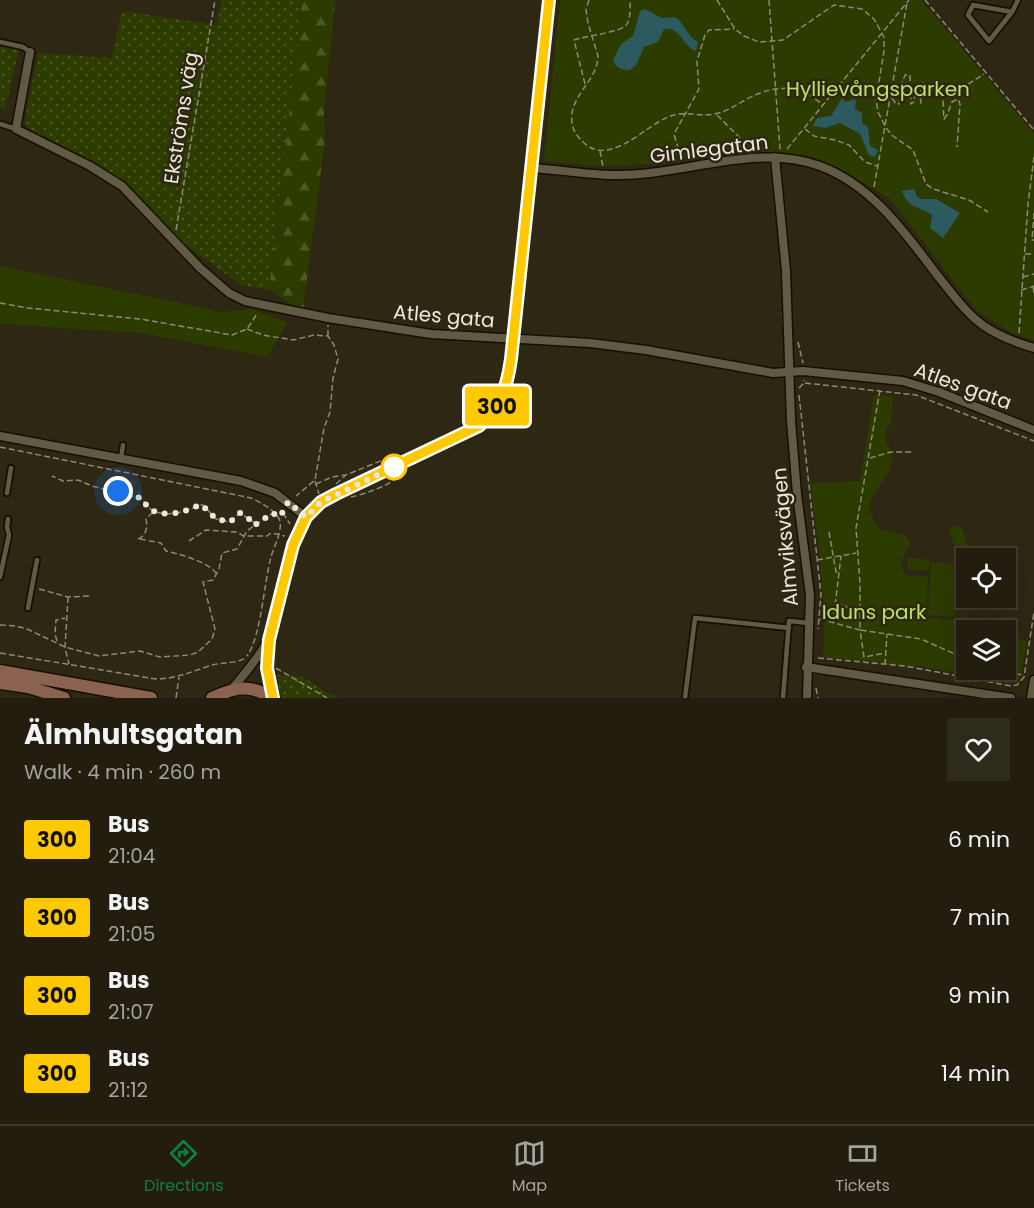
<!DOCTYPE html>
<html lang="en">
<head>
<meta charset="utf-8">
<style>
	:root { --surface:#221d0e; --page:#2e2a1c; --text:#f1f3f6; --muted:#a2a29e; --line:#3f3b2e; --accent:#0b8043 }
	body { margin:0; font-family:Poppins,sans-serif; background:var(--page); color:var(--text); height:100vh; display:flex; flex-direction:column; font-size:22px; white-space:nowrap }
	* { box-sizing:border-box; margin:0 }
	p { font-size:20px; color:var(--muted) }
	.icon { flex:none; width:33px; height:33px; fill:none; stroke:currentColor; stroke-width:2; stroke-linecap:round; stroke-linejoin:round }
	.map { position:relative; height:698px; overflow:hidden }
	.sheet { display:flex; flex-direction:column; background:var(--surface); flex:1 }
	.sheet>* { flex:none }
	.badge { padding:0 12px; border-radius:4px; font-size:21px; line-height:39px }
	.buttons { position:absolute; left:956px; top:548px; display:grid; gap:12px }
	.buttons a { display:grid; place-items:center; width:60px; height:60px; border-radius:0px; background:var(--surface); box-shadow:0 6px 24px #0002,0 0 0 2px var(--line); font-size:30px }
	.you { position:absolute; width:30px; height:30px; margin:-15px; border:4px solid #fff; border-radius:50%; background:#1a73e8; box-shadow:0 0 0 9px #1a73e833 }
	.map>.badge { position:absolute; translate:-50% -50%; box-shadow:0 0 0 3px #fff }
	.round { display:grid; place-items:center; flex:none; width:63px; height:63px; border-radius:0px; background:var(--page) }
	.summary { display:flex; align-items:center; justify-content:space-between; height:102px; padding:0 24px }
	h1 { font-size:28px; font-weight:700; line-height:45px }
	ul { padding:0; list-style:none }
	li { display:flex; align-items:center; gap:18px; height:78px; padding:0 24px }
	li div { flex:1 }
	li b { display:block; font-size:22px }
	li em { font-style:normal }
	li .badge { min-width:66px; font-weight:700; text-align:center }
	.tabs { display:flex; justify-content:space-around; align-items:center; height:84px; border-top:2px solid var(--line); background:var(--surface); font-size:16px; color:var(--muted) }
	.tabs a { display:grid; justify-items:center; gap:3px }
	.tabs .active { color:var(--accent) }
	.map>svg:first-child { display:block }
</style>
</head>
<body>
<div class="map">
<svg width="1034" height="698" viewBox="0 0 1034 698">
	<defs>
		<pattern id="grass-dots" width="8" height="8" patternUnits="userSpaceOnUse" patternTransform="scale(1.5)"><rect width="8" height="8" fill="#2c3b00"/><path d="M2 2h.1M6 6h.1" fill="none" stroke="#4b5725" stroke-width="1.8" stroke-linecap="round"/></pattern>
		<pattern id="forest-firs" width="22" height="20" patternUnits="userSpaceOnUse" patternTransform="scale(1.5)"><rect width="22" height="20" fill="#2c3b00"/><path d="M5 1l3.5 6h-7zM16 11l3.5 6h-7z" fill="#4b5725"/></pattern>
	</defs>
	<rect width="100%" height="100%" fill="#2e2713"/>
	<path fill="url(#grass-dots)" d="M221,0h81l-33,290 -28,-5 -57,-41 -60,-63 -36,-20 -59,-28 -4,-13 13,-67 74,5 10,-47 95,14z
		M0,43l19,5 -14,62 -5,-2z
		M277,675l25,1 23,16 16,6h-60z"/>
	<path fill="url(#forest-firs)" d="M302,0h33l-11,113 1,26 -22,172 -34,-21z"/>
	<path fill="#2c3b00" d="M560,0h361l113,134v206l-22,-7 -36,-23 -86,-111 -43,-26 -41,-18 -61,-3 -83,12 -65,2 -53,-5z
		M0,266l224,46 28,-3 36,13 -21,35 -126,-24 -141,-9z
		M874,395l19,2 -2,25 -5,7 -1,10 6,12 1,10 -3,11 -16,23 -4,13 5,14 8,8 24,5 4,8c-6,12 -12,20 -4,32l22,2 -2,41 47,3 24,9h-31v39h39v-36l22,8 -7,38 -8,4h-8l-88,-18 -1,2 -92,-10 2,-43 -7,-73 -8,-58 50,-2z
		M961,525l8,22 -12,5 -9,-23z
		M908,558l21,2v11l-22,-2z
		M931,562l28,2 -4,53 -27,-2z"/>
	<path fill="#2c5a5f" d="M645,9l17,9 13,-1c10,7 12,19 23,25l-2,9c-14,-4 -14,-24 -32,-22l-6,13 -14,5 -8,18 -6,5c-9,0 -14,-2 -17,-10l8,-16 12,-8 7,-25z
		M842,98l4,4 8,-3 2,2 -1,8 7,4v10l6,4 2,19 8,4 -3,7 -6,-2 -9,-21 -20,-11 -14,5 -13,-2 4,-8 14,-2z
		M914,189l3,8 4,2h15l24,14 -17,25 -13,-10 2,-13c-14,-9 -24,-6 -30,-24z"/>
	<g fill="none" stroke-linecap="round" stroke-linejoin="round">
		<g stroke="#161000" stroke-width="8">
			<path id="lane" d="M1012,12l-39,-7 -5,10 21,26 23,-29 6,-12
				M0,42l23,5 7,5
				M0,124l16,5
				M121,458l2,-13
				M7,493l4,-25
				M0,577l9,-42 -2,-8 1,-8
				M28,608l9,-48
				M685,698l10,-80 94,10
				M783,698l6,-77 19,2"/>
		</g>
		<g stroke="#161000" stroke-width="11">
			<path id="street" d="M30,52l-14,77 74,37 32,20 78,82 29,25 16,8 83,17 103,16 159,9 56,7 127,23 30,-2 100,10 36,11 95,38
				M775,157l11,114 5,150 6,73 13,101 -3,103
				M531,168c37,2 72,10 109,6 59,-5 123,-29 180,-8 54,20 87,70 121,114 13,16 26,34 43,46 15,10 33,17 50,22
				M0,436l241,45 34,12 31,24
				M269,642l-2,26 6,30
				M806,667l205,31
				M232,689c13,-16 27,-31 36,-49 18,-35 14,-93 38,-123 8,-10 19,-17 30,-23l143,-68c22,-18 28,-39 32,-67l38,-359
				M1031,698l3,-18"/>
		</g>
		<g stroke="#161000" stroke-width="15">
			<path id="secondary" d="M0,671l151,27
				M0,683l28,4 36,11
				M212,698c21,-10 38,-15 59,0"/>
		</g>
		<path stroke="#8e8878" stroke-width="1.5" stroke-dasharray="6 3" stroke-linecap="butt" d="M589,0l-3,10 2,13 10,33c0,25 -30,40 -26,67 1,8 5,13 11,19 26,26 62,-16 85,-25 16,-7 30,0 46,-3 12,-2 22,-9 33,-15 28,-15 52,-15 76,6
			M717,0l18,29 9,7 15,6 24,-2 51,-35 28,4 12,10 10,18v14l-8,49 2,12 8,16 7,8 20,14 13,34 7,5 36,11 19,12
			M769,0l11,149
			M925,0l109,130
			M585,84l-11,-44c11,-4 49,-8 53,-16 4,-7 3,-17 3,-24
			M924,88c24,-4 18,16 20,31l3,-4 5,-13 6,-3 2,5 -3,43
			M944,96l12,-4 28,-18
			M892,98l4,6h3l3,-21 3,-8h5l1,29 3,-2 2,-15 8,-4 -4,11 1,10
			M717,115l23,23 4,13
			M805,129l9,7 21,4 14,5 16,17 12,4
			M787,149l122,-149
			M600,151l3,16
			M681,158l-7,-24 25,-45 -2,-28 8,-26 4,-5 25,-1
			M874,187l33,-184
			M1034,213l-2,27h2
			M176,230l39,-230
			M1025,254h9
			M1023,277l11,-3
			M1033,287l1,6
			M1021,290l13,-4
			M0,303l28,5 112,11 92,16 15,-6 10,-15
			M247,329l16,6 30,5 21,-5 14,1 6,9 4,14 -5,19 -3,34 -6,16 -9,52 -19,16
			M1019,333l9,-129 6,-47
			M328,336v-11
			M798,342l5,21
			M805,383l111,12 118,46
			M799,388l5,-5v-3
			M880,390l-24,138 4,56v46l61,9 45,20
			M799,395l22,199 -3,35
			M0,447l251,51c9,4 26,13 29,23 2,12 -6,25 -9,36 -7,26 -10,80 -24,99
			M870,458l21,-6h22
			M315,481l4,13
			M316,484l16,-7 13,-2
			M336,484l10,-9 47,-19
			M351,497c18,-4 42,-13 55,-26
			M283,513l7,11
			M255,525l18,-12
			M829,532l7,40h3
			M138,539c8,-3 10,-12 8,-20l7,-7
			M140,539l21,4 5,8c14,3 42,11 50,22
			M189,541l17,-11 30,2 8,4h23l4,-3 14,3
			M817,560l39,-7
			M39,589l29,8 23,-1
			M68,597l-3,51 4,16
			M836,602l23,11
			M820,619l40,11 4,27 22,-4
			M833,623l8,-67
			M0,625l16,1 11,3 38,18 34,9 41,-5 20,6 30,-2 8,-3 14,-13 3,-10 -12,-47 10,-2 6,-11 3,-16 15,-4 10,-18 8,-6v-2l-15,-10 -10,9 -14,-3 -13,-14h-4c-16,9 -48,16 -56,-6l-51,-13 -14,-6 -15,1 -11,-5
			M57,641l-2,-7 1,-14 9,-2
			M0,653l156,26c20,0 37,-8 56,-14 12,-3 23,-1 33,-7
			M818,658l87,8 106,20 6,-1 7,-8 10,-65
			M885,665l2,-31
			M276,668l51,30
			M989,669l34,6
			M990,683l1,-13
			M816,688l2,10
			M176,698l3,-21"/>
		<use href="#lane" stroke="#615a44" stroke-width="4.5"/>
		<use href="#street" stroke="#615a44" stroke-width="8"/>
		<use href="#secondary" stroke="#8b6150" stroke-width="12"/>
	</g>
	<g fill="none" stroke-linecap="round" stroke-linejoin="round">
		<g stroke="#fff" stroke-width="14">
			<path id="line" d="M273,698l-6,-30 2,-28 24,-95 13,-28 15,-15 15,-8 143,-68c22,-19 28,-39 32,-67l38,-359"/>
		</g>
		<use href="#line" stroke="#fec900" stroke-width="9"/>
		<path stroke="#ece8db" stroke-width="6" stroke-dasharray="0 10.8" d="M118,491l25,8c8,22 39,15 56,6h3l14,14 14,3 10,-9 15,10v2l18,-12 5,4 6,-6 4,-9 18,15 15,-15 73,-35"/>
	</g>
	<circle fill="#fff" stroke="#fec900" stroke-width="3" cx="394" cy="467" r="12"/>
	<g text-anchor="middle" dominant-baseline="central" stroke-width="5" stroke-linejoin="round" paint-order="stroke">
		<g font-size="20" fill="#bce366" stroke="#2e2713">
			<text x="878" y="89">Hyllievångsparken</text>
			<text x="874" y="612">Iduns park</text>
		</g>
		<g font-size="20" fill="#ece8db" stroke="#2e2713">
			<text transform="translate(181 118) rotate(-81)">Ekströms väg</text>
			<text transform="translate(709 149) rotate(-7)">Gimlegatan</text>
			<text transform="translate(444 316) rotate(5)">Atles gata</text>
			<text transform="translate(963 386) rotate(20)">Atles gata</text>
			<text transform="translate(785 537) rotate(-95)">Almviksvägen</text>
		</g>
	</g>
</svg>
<div class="buttons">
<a><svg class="icon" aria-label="locate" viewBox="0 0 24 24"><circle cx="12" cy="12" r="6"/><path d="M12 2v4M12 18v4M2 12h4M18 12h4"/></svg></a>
<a><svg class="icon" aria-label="layers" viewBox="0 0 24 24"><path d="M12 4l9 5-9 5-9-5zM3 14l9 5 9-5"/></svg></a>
</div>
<div class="you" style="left:118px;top:491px"></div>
<b class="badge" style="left:497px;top:406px;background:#fec900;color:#111">300</b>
</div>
<section class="sheet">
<div class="summary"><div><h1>Älmhultsgatan</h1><p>Walk · 4 min · 260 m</p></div><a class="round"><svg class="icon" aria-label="heart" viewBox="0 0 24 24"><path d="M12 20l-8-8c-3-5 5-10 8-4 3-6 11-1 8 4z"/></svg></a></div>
<ul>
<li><span class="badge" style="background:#fec900;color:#111">300</span><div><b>Bus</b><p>21:04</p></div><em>6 min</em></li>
<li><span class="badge" style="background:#fec900;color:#111">300</span><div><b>Bus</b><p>21:05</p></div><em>7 min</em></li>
<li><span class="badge" style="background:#fec900;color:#111">300</span><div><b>Bus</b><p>21:07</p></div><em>9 min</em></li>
<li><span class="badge" style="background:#fec900;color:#111">300</span><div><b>Bus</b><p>21:12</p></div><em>14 min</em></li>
</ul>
</section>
<nav class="tabs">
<a class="active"><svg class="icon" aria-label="directions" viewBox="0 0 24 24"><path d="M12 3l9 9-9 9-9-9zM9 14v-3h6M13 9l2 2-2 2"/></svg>Directions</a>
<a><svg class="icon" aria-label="map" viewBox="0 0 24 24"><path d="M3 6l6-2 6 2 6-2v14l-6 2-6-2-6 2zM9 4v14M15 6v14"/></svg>Map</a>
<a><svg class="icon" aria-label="tickets" viewBox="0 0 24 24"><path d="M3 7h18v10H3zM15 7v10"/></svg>Tickets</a>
</nav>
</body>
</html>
